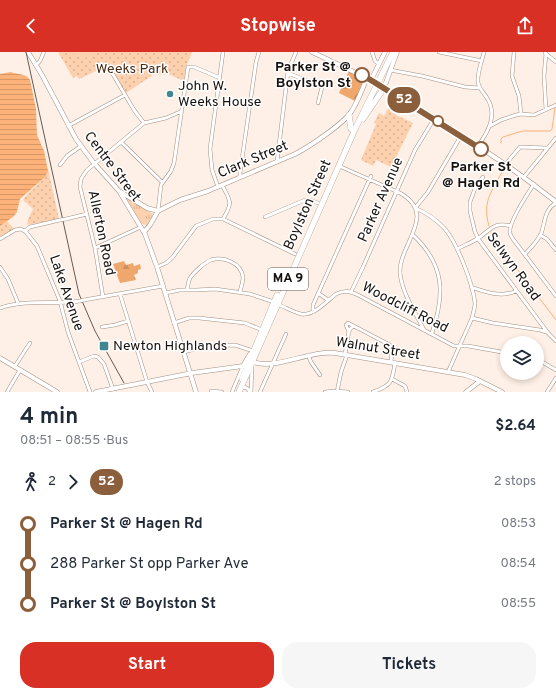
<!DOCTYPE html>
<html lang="en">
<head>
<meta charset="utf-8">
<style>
	:root { --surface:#fff; --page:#f6f6f7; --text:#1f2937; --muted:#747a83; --accent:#d93025 }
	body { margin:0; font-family:Overpass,sans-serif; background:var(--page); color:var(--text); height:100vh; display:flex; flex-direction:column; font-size:15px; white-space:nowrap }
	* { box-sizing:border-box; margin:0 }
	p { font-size:13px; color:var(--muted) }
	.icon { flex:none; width:22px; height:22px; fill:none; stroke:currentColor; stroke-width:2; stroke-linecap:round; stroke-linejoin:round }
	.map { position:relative; height:340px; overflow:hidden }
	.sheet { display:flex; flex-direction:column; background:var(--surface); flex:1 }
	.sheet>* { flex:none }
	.badge { padding:0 8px; border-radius:13px; font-size:14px; line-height:26px }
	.buttons { position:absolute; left:500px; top:284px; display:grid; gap:8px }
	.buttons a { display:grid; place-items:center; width:44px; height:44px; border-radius:50%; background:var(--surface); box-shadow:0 2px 6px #0003; font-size:20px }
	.map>.badge { position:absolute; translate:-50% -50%; box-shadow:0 0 0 2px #fff }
	.legs { display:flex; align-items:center; gap:6px; height:44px; padding:0 20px; font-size:13px }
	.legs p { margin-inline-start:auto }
	.summary { display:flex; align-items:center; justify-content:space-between; height:68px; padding:0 20px }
	h1 { font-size:22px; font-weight:700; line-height:30px }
	.button { display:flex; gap:8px; margin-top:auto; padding:8px 20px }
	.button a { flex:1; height:46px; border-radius:16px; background:var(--accent); color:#fff; font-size:16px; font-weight:700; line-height:46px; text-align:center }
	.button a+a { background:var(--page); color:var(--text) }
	ul { padding:0 20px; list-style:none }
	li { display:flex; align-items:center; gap:14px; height:40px; font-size:15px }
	li i { display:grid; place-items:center; width:6px; height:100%; margin:0 5px; background:currentColor }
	li i::after { content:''; width:10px; height:10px; margin:-5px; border:3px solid; border-radius:50%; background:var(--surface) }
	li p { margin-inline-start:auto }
	li:first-child i { background:linear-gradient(#0000 50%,currentColor 0) }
	li:last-child i { background:linear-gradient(currentColor 50%,#0000 0) }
	header { display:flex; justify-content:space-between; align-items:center; height:52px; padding:0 20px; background:var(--accent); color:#fff; font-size:18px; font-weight:700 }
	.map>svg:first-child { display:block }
</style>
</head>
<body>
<header><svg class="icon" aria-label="back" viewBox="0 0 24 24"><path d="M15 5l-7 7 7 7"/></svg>Stopwise<svg class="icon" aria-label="share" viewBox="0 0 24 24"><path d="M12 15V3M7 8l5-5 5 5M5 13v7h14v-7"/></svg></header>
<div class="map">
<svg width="556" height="340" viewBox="0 0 556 340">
	<defs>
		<pattern id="grass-tufts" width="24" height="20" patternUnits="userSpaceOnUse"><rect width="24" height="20" fill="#fdd0ae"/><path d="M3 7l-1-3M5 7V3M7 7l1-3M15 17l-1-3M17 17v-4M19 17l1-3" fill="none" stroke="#d8b294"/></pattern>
		<pattern id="forest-firs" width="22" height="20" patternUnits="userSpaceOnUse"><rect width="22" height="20" fill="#f0a76d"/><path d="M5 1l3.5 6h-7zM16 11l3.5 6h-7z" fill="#cd8f5d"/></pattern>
		<pattern id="park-dots" width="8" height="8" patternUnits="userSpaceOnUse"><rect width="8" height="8" fill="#fdd0ae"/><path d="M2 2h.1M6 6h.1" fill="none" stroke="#d8b294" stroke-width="1.8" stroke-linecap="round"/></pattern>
		<pattern id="water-rules" width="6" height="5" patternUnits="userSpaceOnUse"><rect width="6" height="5" fill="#fcb278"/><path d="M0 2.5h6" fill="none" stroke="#d79867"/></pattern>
	</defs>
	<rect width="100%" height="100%" fill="#fef0e6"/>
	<path fill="url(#grass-tufts)" d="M128,146l25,16 -4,9 -2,2 -5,-1 -15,-24z"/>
	<path fill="url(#forest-firs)" d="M349,19l14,8v4l-8,18 -16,-8z
		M124,209l2,4 7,-2 1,3 6,-2 1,5 -3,1v3l-4,2 2,5 -16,3 -7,-19z"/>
	<path fill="url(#park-dots)" d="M58,0h134l-6,15 -2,14 -16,-7 -15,1 -27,18 -17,-28 -30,14 -2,-3 -4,2z
		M389,54l8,6 -1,3 17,8 -22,44 -15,-7 -3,6 -12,-6 15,-36 -2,-1 5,-10 5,3z
		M48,117l11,50 -32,6 1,-6 5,-10 -10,-9c7,-11 22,-18 25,-31z
		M7,169l7,8 -14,8v-11z"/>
	<path fill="#fdd0ae" d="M68,0h26l-2,7 -24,-6z"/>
	<path fill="url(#water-rules)" d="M11,20c7,3 15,1 19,8l6,29 1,26 7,16 4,20 -3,6 -25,22 -3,13 -4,5 -13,9v-152z"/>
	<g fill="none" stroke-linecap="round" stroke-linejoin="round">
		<path stroke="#fcb278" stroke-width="1" d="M501,91v-4l2,-2 19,-6h28l2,-2 3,-21
			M489,174c-8,-27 5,-36 15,-58
			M491,180l8,13 57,75"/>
		<g stroke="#a09085" stroke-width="4">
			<path id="street" d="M372,0l3,9 4,3
				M439,0l43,9
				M514,0l-2,24 7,20 2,18
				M545,1l11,9
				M36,13l4,-4 4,-9
				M108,14l26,44 10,13
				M390,18l32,6 43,11 15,1
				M288,21l34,14 -4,16
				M546,58l-2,-34 2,-23
				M68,74l57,-31
				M490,74l11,-6 15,-5 5,-1 13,1 22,-10
				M121,90l41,40
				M478,94c10,-14 20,-31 9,-48 -3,-5 -8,-9 -9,-16 -1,-9 4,-21 6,-30
				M277,110l11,-91 8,-19
				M60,113l7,-9 14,-10
				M505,113l15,-18 27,1
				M339,114l61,27c39,22 -2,52 0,80 2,20 15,39 24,57
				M240,125v-4l16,-111 3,-10
				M483,125l-7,9 -6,16v9l5,21 4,8 69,93 8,8
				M524,125l32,-39
				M534,132c-6,9 -26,39 -24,49 0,2 2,4 3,6l43,57
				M222,133c9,17 11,17 1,34
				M218,135l-6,-17 -2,-21 13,-97
				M158,159l3,-26 10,-14 3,-8 14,-96h6l26,11
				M265,165l40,-17h5l8,3
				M66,167l21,-5
				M25,179l5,-4 30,-7
				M413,183c32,30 32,59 19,98
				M540,183l7,4 9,11
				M0,187l15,-9 6,-1 5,3 11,14 23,55 8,31 22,60
				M95,196l46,-21
				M457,197c8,-4 16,-7 23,-12 12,-9 15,-15 31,-11
				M525,202c6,-6 12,-13 16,-20 4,-10 3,-25 15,-31
				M0,215l8,12 10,24
				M157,215l9,-4 6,-5 24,-32 17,-7h10l72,35
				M471,235c15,5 30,11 45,4
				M187,238c1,-4 1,-8 3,-12 4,-6 14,-15 21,-18 13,-4 30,3 32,17 0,5 -2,10 -3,15
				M351,240l12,-25 52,-117 19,-31
				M165,241l15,-3h16l19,-1 35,5 24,8
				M318,241l10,7
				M120,242l27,88 5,10
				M103,245l-8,-49 -15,-61 1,-8 6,-9 57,-47 22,-5 16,-7
				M84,248l79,-14
				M277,252c8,3 16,8 24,10 13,2 26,-13 35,-20 8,-4 14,-3 22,1l96,51h14l39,7
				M0,256c26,-9 53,-3 80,-7
				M313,260v-7l58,-129
				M472,266l21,5 47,7 6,2
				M174,271l15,-5h10l46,5 17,7
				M102,275l13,-2 13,-4
				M349,280l-3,-7 2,-2 42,22 2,6 -1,11
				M184,300l21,-6 30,-1 18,6
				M345,302l4,-23 2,-3 3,-2
				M308,303l3,7 9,13
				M537,307l19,11
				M79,310l15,-6 4,1 6,7 9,25
				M15,314l15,-23
				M448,320l24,-54c1,-5 3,-10 3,-15 -2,-19 -18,-60 -30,-74 -9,-10 -18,-16 -30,-21l13,-16 33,-56
				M392,327l13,7 2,6
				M242,335l5,1 3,4
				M211,339l11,1
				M7,340l13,-22
				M232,340l11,-26
				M251,340l1,-26
				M260,340l26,-58
				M325,340l9,-1 14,1
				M337,340l4,-20 6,-17
				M373,340c19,-7 19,-10 22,-29
				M547,340l9,-14"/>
		</g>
		<g stroke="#a09085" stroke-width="5">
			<path id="secondary" d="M28,0l14,23 34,64 17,23 26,29 26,43 12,33 39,125
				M312,0l61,29
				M371,28l14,-28
				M379,33c60,35 123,74 177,117
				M384,36l13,-36
				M119,139l28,17 11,3 22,-11 28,-9 87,-37c14,-7 48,-30 56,-42 7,-10 11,-23 16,-34
				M144,180l6,-7 8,-14
				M0,306l57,34
				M253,310c23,8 57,-12 82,-9l130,22 11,4 26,13
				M96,340l96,-19 51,-7 7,-12
				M466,340l14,-11"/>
		</g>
		<g stroke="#a09085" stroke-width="6">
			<path id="highway" d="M349,63l2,14
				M363,67l21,-31
				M242,327l35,-84
				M239,340l117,-265 37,-75"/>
		</g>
		<use href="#street" stroke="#fff" stroke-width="3"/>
		<use href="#secondary" stroke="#fff" stroke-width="4"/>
		<use href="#highway" stroke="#fff" stroke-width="5.5"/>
		<path stroke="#645b55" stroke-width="1" d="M26,0l53,242 16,37 29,52"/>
		<g stroke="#a09085" stroke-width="4" stroke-linecap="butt">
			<path id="street-bridge" d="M60,168l6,-1
				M80,249l4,-1"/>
		</g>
		<g stroke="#a09085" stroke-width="5" stroke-linecap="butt">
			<path id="secondary-bridge" d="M373,29l6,4"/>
		</g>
		<use href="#street-bridge" stroke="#fff" stroke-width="3"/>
		<use href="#secondary-bridge" stroke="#fff" stroke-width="4"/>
	</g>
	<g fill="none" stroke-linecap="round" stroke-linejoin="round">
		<g stroke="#fff" stroke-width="9">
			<path id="line-1" d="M362,23l12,7 107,67"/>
		</g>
		<use href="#line-1" stroke="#8b5e3c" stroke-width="6"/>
	</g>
	<g fill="#fff" stroke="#8b5e3c" stroke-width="2">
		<circle cx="362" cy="23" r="7"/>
		<circle cx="438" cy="69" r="5"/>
		<circle cx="481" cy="97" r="7"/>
	</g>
	<g fill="#418791" stroke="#fff" stroke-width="1.5">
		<circle cx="170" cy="42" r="4"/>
		<rect x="99" y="289" width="10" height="10" rx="2"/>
	</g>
	<g text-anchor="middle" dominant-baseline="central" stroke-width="3" stroke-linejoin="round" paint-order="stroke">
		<rect fill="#fff" stroke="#5d5856" stroke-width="1" x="268" y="216" width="40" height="22" rx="3"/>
		<g font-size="13" font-weight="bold" fill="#17110d">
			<text x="288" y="227">MA 9</text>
		</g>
		<g font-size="14" font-weight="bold" fill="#17110d" stroke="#fff" text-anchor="end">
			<text x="351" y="15">Parker St @<tspan x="351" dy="16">Boylston St</tspan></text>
			<text x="481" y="115" text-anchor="middle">Parker St<tspan x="481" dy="16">@ Hagen Rd</tspan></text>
		</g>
		<g font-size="14" fill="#472a11" stroke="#fff">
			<text x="132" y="17">Weeks Park</text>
		</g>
		<g font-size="14" fill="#17110d" stroke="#fff" text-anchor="start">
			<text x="178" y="34">John W.<tspan x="178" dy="16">Weeks House</tspan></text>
			<text x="113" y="294">Newton Highlands</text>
		</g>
		<g font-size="14" fill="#17110d" stroke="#fff">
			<text transform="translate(253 108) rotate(-23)">Clark Street</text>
			<text transform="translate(112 115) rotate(53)">Centre Street</text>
			<text transform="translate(381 148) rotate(-66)">Parker Avenue</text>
			<text transform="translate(308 153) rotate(-66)">Boylston Street</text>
			<text transform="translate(101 181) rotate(78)">Allerton Road</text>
			<text transform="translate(513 215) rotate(54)">Selwyn Road</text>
			<text transform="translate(66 241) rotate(71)">Lake Avenue</text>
			<text transform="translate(405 256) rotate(27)">Woodcliff Road</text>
			<text transform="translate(378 297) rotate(9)">Walnut Street</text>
		</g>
	</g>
</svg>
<div class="buttons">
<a><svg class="icon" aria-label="layers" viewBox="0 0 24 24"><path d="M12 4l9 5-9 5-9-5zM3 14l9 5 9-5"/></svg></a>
</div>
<b class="badge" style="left:404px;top:48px;background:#8b5e3c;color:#fff">52</b>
</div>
<section class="sheet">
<div class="summary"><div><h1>4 min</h1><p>08:51 – 08:55 · Bus</p></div><b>$2.64</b></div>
<div class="legs"><svg class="icon" aria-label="walk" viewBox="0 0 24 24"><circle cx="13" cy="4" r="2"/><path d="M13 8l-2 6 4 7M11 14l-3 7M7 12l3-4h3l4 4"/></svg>2<svg class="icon" aria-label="forward" viewBox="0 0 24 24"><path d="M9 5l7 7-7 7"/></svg><b class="badge" style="background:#8b5e3c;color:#fff">52</b><p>2 stops</p></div>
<ul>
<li><i style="color:#8b5e3c"></i><b>Parker St @ Hagen Rd</b><p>08:53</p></li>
<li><i style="color:#8b5e3c"></i><span>288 Parker St opp Parker Ave</span><p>08:54</p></li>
<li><i style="color:#8b5e3c"></i><b>Parker St @ Boylston St</b><p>08:55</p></li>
</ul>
<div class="button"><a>Start</a><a>Tickets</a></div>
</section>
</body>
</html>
